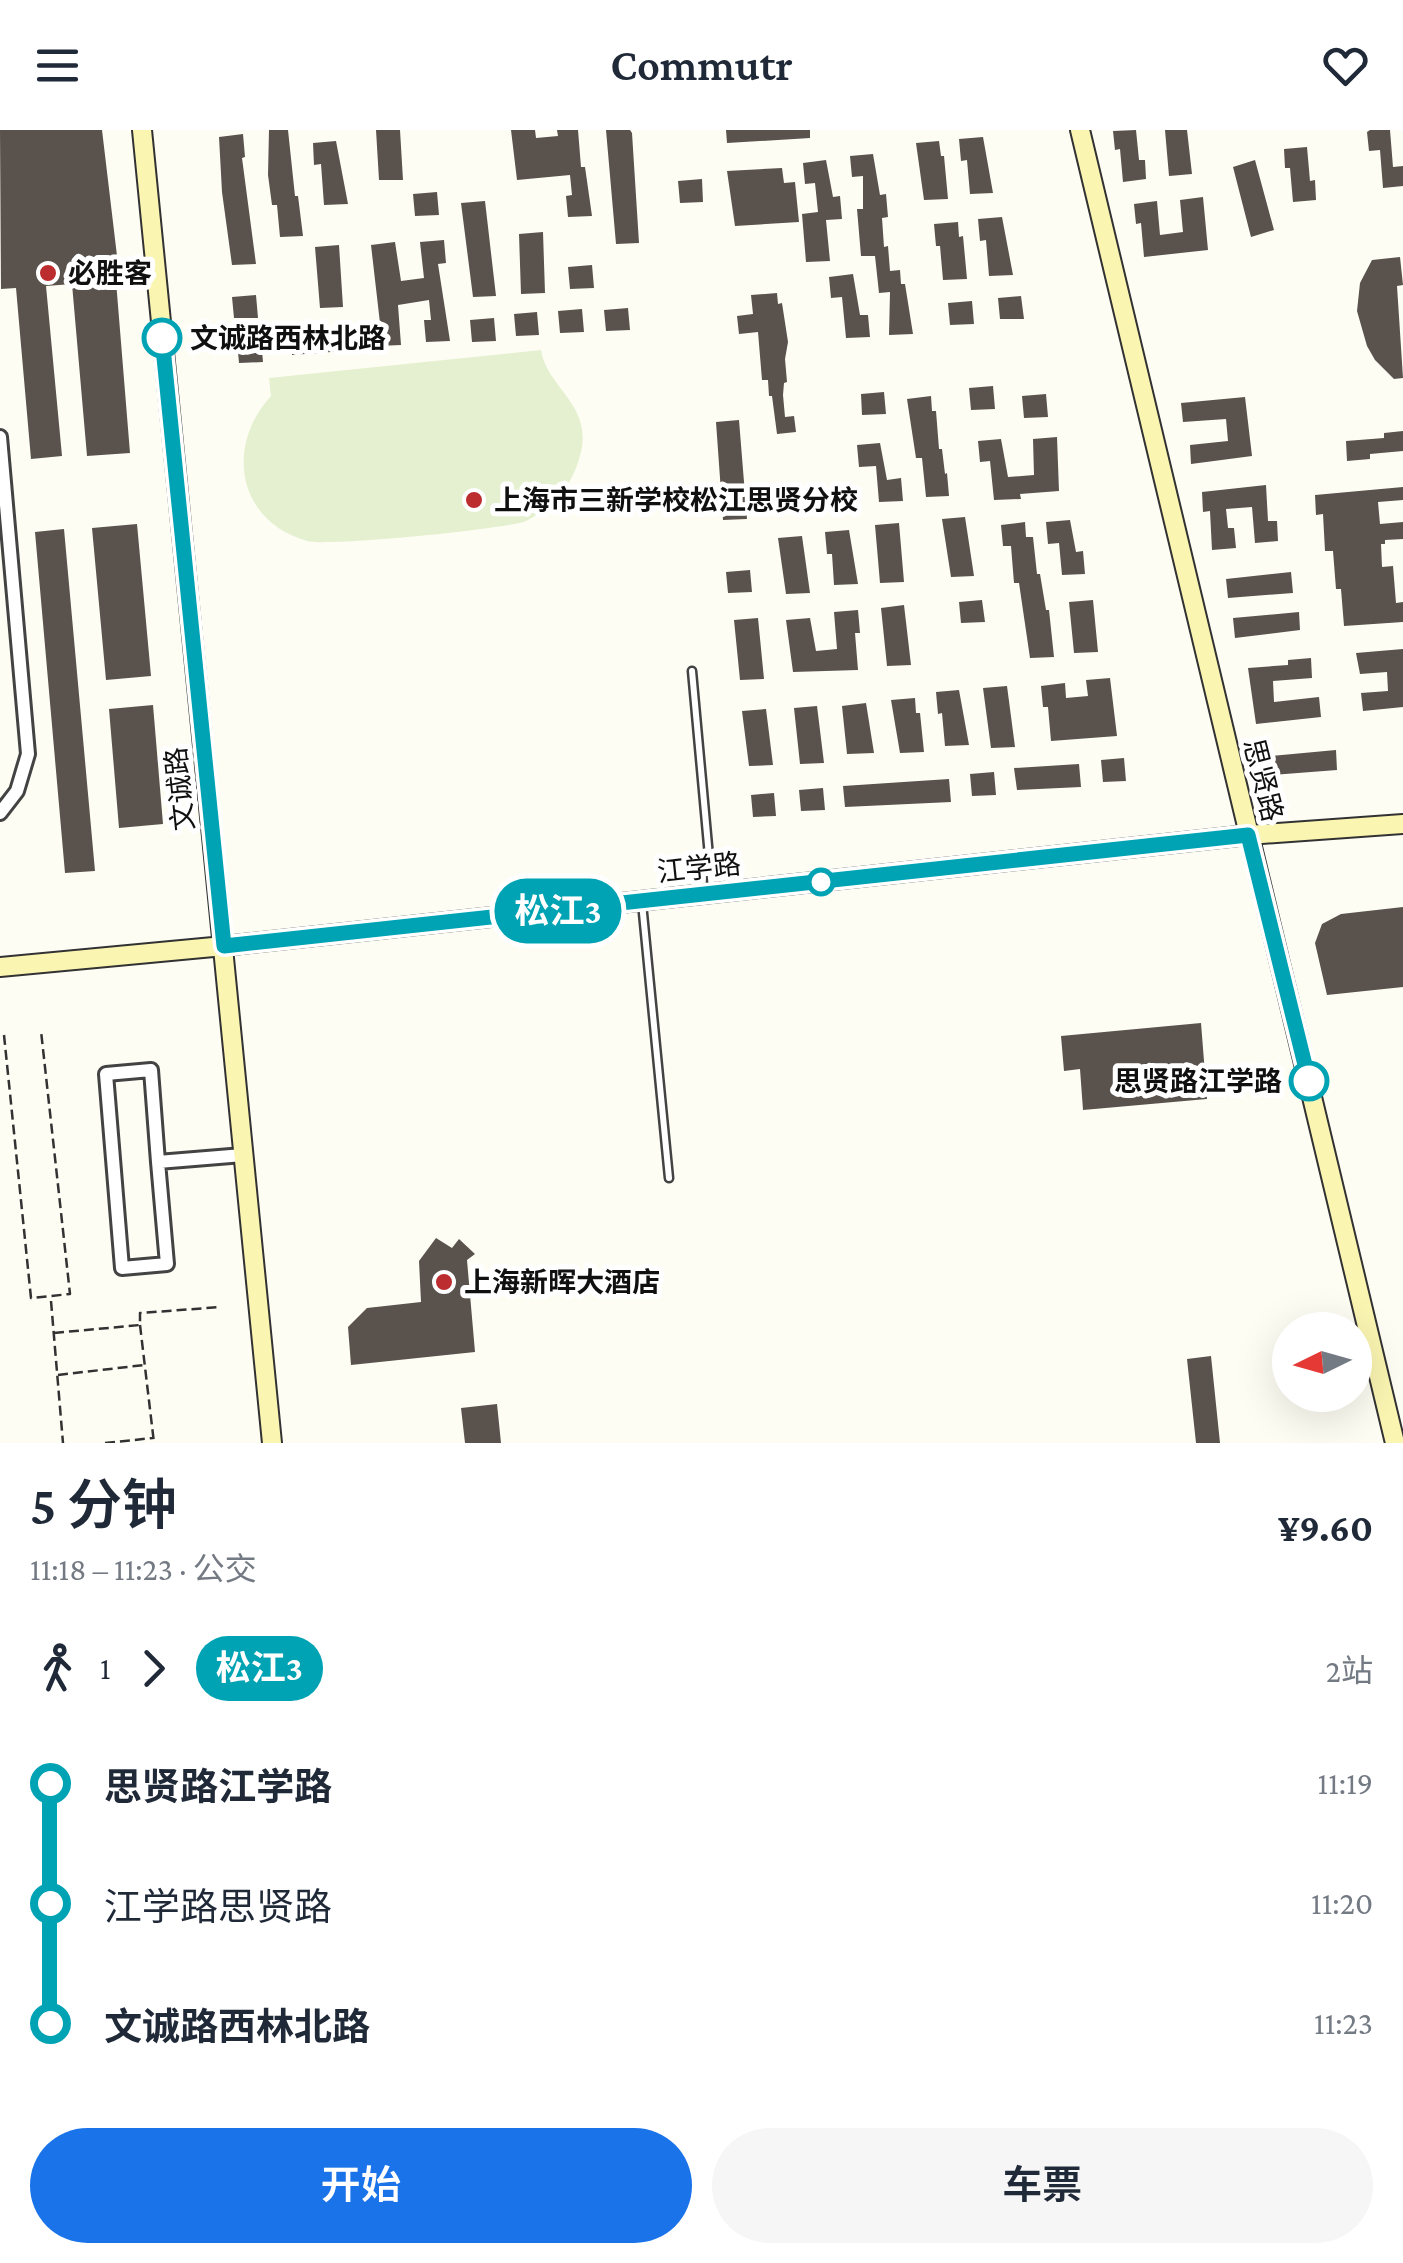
<!DOCTYPE html>
<html lang="zh">
<head>
<meta charset="utf-8">
<style>
	:root { --surface:#fff; --page:#f6f6f7; --text:#1f2937; --muted:#747a83; --accent:#1a73e8 }
	body { margin:0; font-family:"Crimson Pro","Noto Sans SC",serif; background:var(--page); color:var(--text); height:100vh; display:flex; flex-direction:column; font-size:38px; white-space:nowrap }
	* { box-sizing:border-box; margin:0 }
	p { font-size:32px; color:var(--muted) }
	.icon { flex:none; width:55px; height:55px; fill:none; stroke:currentColor; stroke-width:2; stroke-linecap:round; stroke-linejoin:round }
	.map { position:relative; height:1313px; overflow:hidden }
	.details { display:flex; flex-direction:column; background:var(--surface); flex:1 }
	.details>* { flex:none }
	.badge { padding:0 20px; border-radius:32px; font-size:35px; line-height:65px }
	.needle { width:65px; rotate:265deg }
	.tools { position:absolute; left:1272px; top:1182px; display:grid; gap:20px }
	.tools a { display:grid; place-items:center; width:100px; height:100px; border-radius:50%; background:var(--surface); box-shadow:0 10px 40px #0002; font-size:50px }
	.map>.badge { position:absolute; translate:-50% -50%; box-shadow:0 0 0 5px #fff }
	.legs { display:flex; align-items:center; gap:15px; height:110px; padding:0 30px; font-size:32px }
	.legs p { margin-inline-start:auto }
	.headline { display:flex; align-items:center; justify-content:space-between; height:170px; padding:0 30px }
	h1 { font-size:55px; font-weight:600; line-height:75px }
	.primary-button { display:flex; gap:20px; margin-top:auto; padding:20px 30px }
	.primary-button a { flex:1; height:115px; border-radius:60px; background:var(--accent); color:#fff; font-size:40px; font-weight:600; line-height:115px; text-align:center }
	.primary-button a+a { background:var(--page); color:var(--text) }
	ul { padding:0 30px; list-style:none }
	li { display:flex; align-items:center; gap:35px; height:120px; font-size:38px }
	li i { display:grid; place-items:center; width:15px; height:100%; margin:0 12px; background:currentColor }
	li i::after { content:''; width:25px; height:25px; margin:-12px; border:8px solid; border-radius:50%; background:var(--surface) }
	li p { margin-inline-start:auto }
	li:first-child i { background:linear-gradient(#0000 50%,currentColor 0) }
	li:last-child i { background:linear-gradient(currentColor 50%,#0000 0) }
	header { display:flex; justify-content:space-between; align-items:center; height:130px; padding:0 30px; background:var(--surface); font-size:45px; font-weight:600 }
	.map>svg:first-child { display:block }
</style>
</head>
<body>
<header><svg class="icon" aria-label="menu" viewBox="0 0 24 24"><path d="M4 6h16M4 12h16M4 18h16"/></svg>Commutr<svg class="icon" aria-label="heart" viewBox="0 0 24 24"><path d="M12 20l-8-8c-3-5 5-10 8-4 3-6 11-1 8 4z"/></svg></header>
<div class="map">
<svg width="1403" height="1313" viewBox="0 0 1403 1313">
	<rect width="100%" height="100%" fill="#fefdf4"/>
	<path fill="#e4f0cf" d="M541,220c6,38 51,54 40,102 -7,31 -26,54 -55,69 -17,8 -201,26 -219,20 -70,-20 -82,-95 -36,-145l-2,-18z"/>
	<path fill="#59524d" d="M0,0h102l18,151h-4l14,172 -43,3 -15,-172 -26,2 16,170 -31,3 -15,-171 -15,1z
		M269,0h19l7,66h3l5,40 -23,1 -3,-32h-5l-4,-30z
		M376,0h24l3,50h-24z
		M511,0h24l1,8 22,-2 -1,-6h21l3,37h4l7,49 -24,1 -2,-21 6,-1 -2,-20 -53,5z
		M606,0h24l2,3 7,110 -23,1z
		M726,0h84v8l-83,5z
		M1136,0l3,30h6l1,19 -23,3 -3,-33 -5,1 -2,-19z
		M1165,0h22l5,44 -23,2z
		M1370,0h20l3,37 10,-1v20l-20,2 -3,-38 -11,1 -2,-19z
		M243,4l2,23 -3,1 14,106 -24,1 -10,-73 -3,-55z
		M983,7l10,56 -23,1 -3,-34 -6,1 -2,-22z
		M336,11l12,63 -24,1 -3,-41 -7,1 -1,-22z
		M939,11l2,15h3l4,43 -24,1 -8,-57z
		M1307,17l3,34 5,-1 1,20 -23,2 -3,-34h-5l-1,-19z
		M873,24l7,41 6,-1 2,23 -6,1 2,29 4,-1 2,25 10,-1 1,14h4l8,50 -24,1 1,-43 -11,1 -4,-37h-14l-4,-47h6v-33l-11,1 -2,-21z
		M826,30l7,37 7,-1 2,23 -16,1 4,41 -24,1 -4,-48 16,-2 -3,-29 -10,1 -2,-21z
		M1255,30l19,70 -23,7 -18,-70z
		M782,38l2,15 11,-1 4,40 -64,4 -8,-55z
		M702,49l1,23 -23,1 -2,-22z
		M437,62l2,23 -24,1 -2,-22z
		M1203,67l5,53 -64,7 -3,-34 -5,1 -2,-20 23,-3 3,34 23,-3 -3,-32z
		M485,71l11,95 -23,1 -12,-94z
		M1002,87l11,58 -24,1 -3,-36 -6,1 -2,-22z
		M958,92l1,15 4,-1 4,43 -24,1 -3,-34h-4l-2,-22z
		M543,102l2,61 -24,1 -2,-60z
		M444,110l2,23 -8,1 12,77 -24,1 -2,-22h7l-2,-20 -31,5 3,40 -23,1 -2,-22 4,-1 -9,-78 24,-3 6,39 23,-3 -4,-36z
		M339,115l4,62 -23,1 -5,-61z
		M1400,127l3,28 -6,1 6,92 -9,1 -19,-19 -8,-14 -10,-35 3,-28 12,-23z
		M592,135l2,23 -24,1 -2,-22z
		M853,144l7,41h8l2,22 -24,1 -4,-41 -11,1 -2,-21z
		M777,163l1,11 4,-1 6,39 -3,17 2,23 -3,1 -1,12 2,22 9,-1 2,16 -19,2 -5,-38h-3l-1,-16h-6l-4,-48 -19,2 -2,-18 16,-2 -2,-19z
		M256,165l2,23h-24l-2,-21z
		M1021,166l3,23h-24l-2,-21z
		M972,171l2,23 -24,1 -2,-22z
		M628,178l2,22 -24,1 -2,-21z
		M582,179l2,23 -24,1 -2,-22z
		M537,182l2,23 -23,1 -2,-22z
		M494,188l2,23 -24,1 -2,-22z
		M355,197l2,23 -65,5 -2,-22z
		M261,209l2,23 -24,1 -2,-22z
		M993,256l2,23 -24,1 -2,-22z
		M884,262l2,22 -24,1 -1,-21z
		M1046,264l2,23 -24,1 -2,-22z
		M931,266l1,15h4l3,38h3l3,25 2,-1 2,23 -23,1 -4,-39h-6l-9,-59z
		M1245,267l7,59 -61,8 -1,-19 38,-4 -2,-22 -43,3 -2,-19z
		M739,290l8,99 -24,1 -7,-98z
		M1403,301v20l-33,3v5l-23,2 -1,-20 38,-3v-5z
		M1057,307l2,54 -39,3 1,5 -27,1 -4,-39 -10,1 -2,-21 23,-2 7,38 26,-2 -1,-36z
		M880,313l7,37 14,-2 2,23 -24,1 -3,-36 -17,1 -2,-22z
		M1266,355l2,36h9l1,20 -23,2 -3,-36 -26,2 2,19h6l2,20 -24,2 -2,-39 -7,1 -1,-20z
		M1403,357v13l-25,2 2,22 23,-2v17l-18,1v4h-4l1,23 11,-1 3,37 7,-1v20l-59,4 -3,-37h-5l-3,-38h-8l-2,-37 -7,1 -1,-20z
		M852,358l2,23 -23,1 -2,-22z
		M965,387l9,59 -23,1 -9,-58z
		M1070,390l6,32 7,-1 2,23 -23,1 -3,-32 -11,1 -2,-22z
		M1025,392l1,15h7l4,37h3l6,36h3l5,47 -24,1 -11,-75h-5l-3,-37h-8l-2,-21z
		M899,393l5,59 -24,1 -5,-58z
		M137,394l14,152 -45,4 -14,-152z
		M64,399l31,342 -30,2 -30,-341z
		M849,400l9,54 -24,1 -2,-31h-5l-2,-22z
		M802,406l8,57 -24,1 -8,-56z
		M750,440l2,22 -24,1 -2,-21z
		M1291,442l2,21 -65,5 -2,-19z
		M982,470l3,22 -24,1 -2,-21z
		M1093,470l5,52 -24,1 -5,-51z
		M904,475l7,60 -24,1 -6,-58z
		M858,480l2,23h-5l3,37 -65,2 -7,-52 24,-2 6,33 21,-2 -3,-37z
		M1299,482l1,18 -65,8 -2,-20z
		M758,488l6,61 -24,1 -6,-60z
		M1403,519v58l-40,4 -2,-18 27,-2 -1,-19 -27,2 -4,-21z
		M1311,528l1,20 -39,3 1,21 45,-5 2,20 -65,7 -8,-56 40,-3v-5z
		M1110,548l7,58 -66,5 -3,-34h-5l-2,-21 24,-3 1,15 22,-2 -2,-16z
		M1007,556l8,61 -24,1 -8,-60z
		M959,560l10,55 -24,1 -3,-33 -4,1 -2,-22z
		M915,568l1,15h4l4,39 -24,1 -9,-53z
		M866,573l8,50 -27,1 -5,-48z
		M153,575l10,119 -44,4 -10,-119z
		M817,576l7,57 -24,1 -6,-56z
		M766,579l7,56 -24,1 -7,-55z
		M1336,620l1,20 -65,5 -1,-19z
		M1124,628l2,23 -23,1 -2,-22z
		M1079,634l2,23 -64,3 -3,-22z
		M994,642l2,23 -24,1 -2,-22z
		M949,649l2,23 -106,5 -2,-21z
		M823,658l2,22 -24,1 -2,-21z
		M774,663l2,23 -23,1 -2,-22z
		M1403,777v80l-76,8 -12,-52 7,-19 19,-10z
		M1201,893l6,76 -124,11 -3,-41 -16,2 -3,-35z
		M436,1108l16,10 7,-9 16,15 -8,6 8,92 -124,13 -3,-38 19,-19 54,-6 -2,-41z
		M1211,1226l9,87h-24l-9,-84z
		M497,1274l4,39h-36l-4,-35z"/>
	<g fill="none" stroke-linecap="round" stroke-linejoin="round">
		<g stroke="#434343" stroke-width="11">
			<path id="lane" d="M692,541l20,218
				M642,773l27,275"/>
		</g>
		<g stroke="#434343" stroke-width="18">
			<path id="street" d="M0,307l28,317 -11,37 -17,22
				M158,1032l9,102 -45,4 -16,-194 45,-4 7,92 85,-7"/>
		</g>
		<g stroke="#323232" stroke-width="22">
			<path id="secondary" d="M142,0l130,1313
				M1080,0l315,1313
				M0,837l224,-21 1024,-111 155,-11"/>
		</g>
		<path stroke="#323232" stroke-width="2.5" stroke-dasharray="10 5" stroke-linecap="butt" d="M4,905l27,263 39,-4 -29,-263
			M51,1171l12,142
			M140,1195l14,118
			M54,1203l86,-8v-12l80,-6
			M58,1245l86,-10
			M105,1313l48,-5"/>
		<use href="#lane" stroke="#fff" stroke-width="6"/>
		<use href="#street" stroke="#fff" stroke-width="12"/>
		<use href="#secondary" stroke="#fbf5b2" stroke-width="18"/>
	</g>
	<g fill="none" stroke-linecap="round" stroke-linejoin="round">
		<g stroke="#fff" stroke-width="22">
			<path id="line-1" d="M162,208l62,608 1024,-111 61,246"/>
		</g>
		<use href="#line-1" stroke="#00a3b4" stroke-width="15"/>
	</g>
	<g fill="#bc2d30" stroke="#fff" stroke-width="4">
		<circle cx="48" cy="143" r="10"/>
		<circle cx="474" cy="370" r="10"/>
		<circle cx="444" cy="1152" r="10"/>
	</g>
	<g fill="#fff" stroke="#00a3b4" stroke-width="5">
		<circle cx="162" cy="208" r="18"/>
		<circle cx="821" cy="752" r="12"/>
		<circle cx="1309" cy="951" r="18"/>
	</g>
	<g text-anchor="middle" dominant-baseline="central" stroke-width="10" stroke-linejoin="round" paint-order="stroke">
		<g font-size="28" font-weight="bold" fill="#101010" stroke="#fff" text-anchor="start">
			<text x="68" y="143">必胜客</text>
			<text x="494" y="370">上海市三新学校松江思贤分校</text>
			<text x="464" y="1152">上海新晖大酒店</text>
		</g>
		<g font-size="28" font-weight="bold" fill="#101010" stroke="#fff" text-anchor="start">
			<text x="190" y="208">文诚路西林北路</text>
			<text x="1282" y="951" text-anchor="end">思贤路江学路</text>
		</g>
		<g font-size="28" fill="#101010" stroke="#fff">
			<text transform="translate(1263 650) rotate(76)">思贤路</text>
			<text transform="translate(180 659) rotate(-96)">文诚路</text>
			<text transform="translate(699 738) rotate(-6)">江学路</text>
		</g>
	</g>
</svg>
<div class="tools">
<a><svg class="needle" viewBox="-14 -14 28 28"><path d="M0-13l5 13h-10z" fill="#e53935"/><path d="M0 13l5-13h-10z" fill="#747a83"/></svg></a>
</div>
<b class="badge" style="left:558px;top:781px;background:#00a3b4;color:#fff">松江3</b>
</div>
<section class="details">
<div class="headline"><div><h1>5 分钟</h1><p>11:18 – 11:23 · 公交</p></div><b>¥9.60</b></div>
<div class="legs"><svg class="icon" aria-label="walk" viewBox="0 0 24 24"><circle cx="13" cy="4" r="2"/><path d="M13 8l-2 6 4 7M11 14l-3 7M7 12l3-4h3l4 4"/></svg>1<svg class="icon" aria-label="forward" viewBox="0 0 24 24"><path d="M9 5l7 7-7 7"/></svg><b class="badge" style="background:#00a3b4;color:#fff">松江3</b><p>2站</p></div>
<ul>
<li><i style="color:#00a3b4"></i><b>思贤路江学路</b><p>11:19</p></li>
<li><i style="color:#00a3b4"></i><span>江学路思贤路</span><p>11:20</p></li>
<li><i style="color:#00a3b4"></i><b>文诚路西林北路</b><p>11:23</p></li>
</ul>
<div class="primary-button"><a>开始</a><a>车票</a></div>
</section>
</body>
</html>
